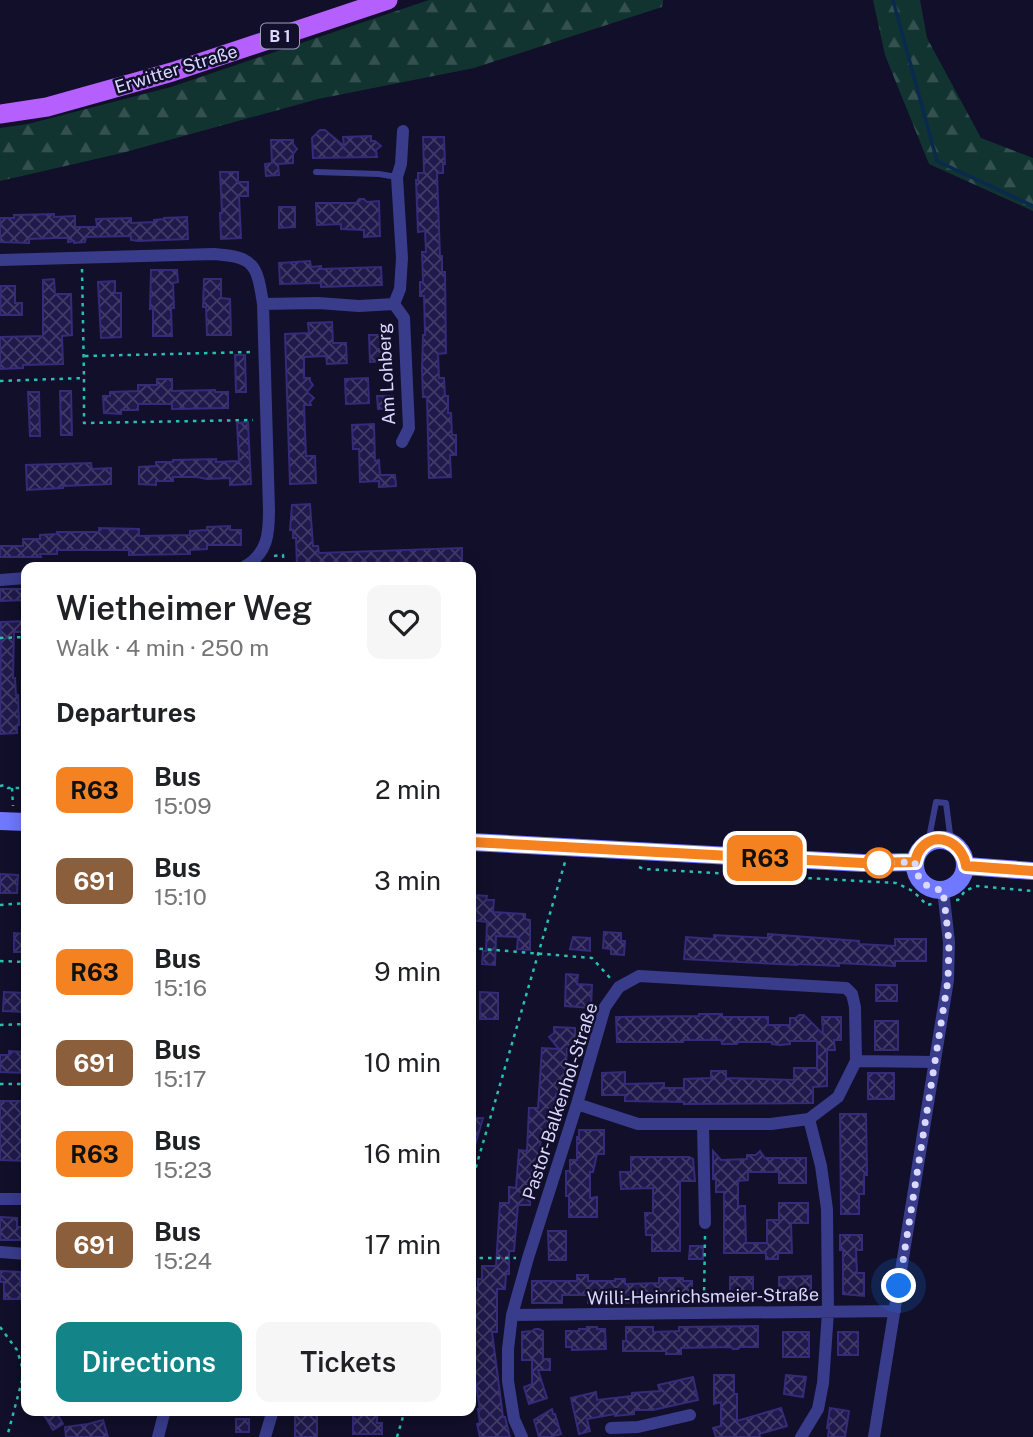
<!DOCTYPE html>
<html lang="en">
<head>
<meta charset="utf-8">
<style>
	:root { --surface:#fff; --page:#f6f6f6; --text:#202124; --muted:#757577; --accent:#138487 }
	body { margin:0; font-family:"Public Sans",sans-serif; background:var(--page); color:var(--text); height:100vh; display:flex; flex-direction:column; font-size:26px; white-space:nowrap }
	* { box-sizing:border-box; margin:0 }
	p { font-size:23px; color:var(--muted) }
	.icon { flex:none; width:38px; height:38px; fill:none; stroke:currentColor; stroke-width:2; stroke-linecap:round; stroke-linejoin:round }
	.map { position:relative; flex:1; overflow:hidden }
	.details { position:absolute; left:21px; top:562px; width:455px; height:854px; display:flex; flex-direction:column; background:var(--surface); border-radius:14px; box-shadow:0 4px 18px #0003 }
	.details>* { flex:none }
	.badge { padding:0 14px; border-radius:10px; font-size:24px; line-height:46px }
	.you { position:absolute; width:35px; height:35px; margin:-18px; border:5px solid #fff; border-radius:50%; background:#1a73e8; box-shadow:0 0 0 10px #1a73e833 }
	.map>.badge { position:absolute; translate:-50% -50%; box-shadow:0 0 0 4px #fff }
	h2 { padding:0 35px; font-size:26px; line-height:63px }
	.round { display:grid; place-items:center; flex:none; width:74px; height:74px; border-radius:14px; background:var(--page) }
	.summary { display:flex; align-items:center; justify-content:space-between; height:119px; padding:0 35px }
	h1 { font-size:33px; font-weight:600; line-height:52px }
	.primary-button { display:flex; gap:14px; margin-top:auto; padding:14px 35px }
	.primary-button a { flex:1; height:80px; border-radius:14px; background:var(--accent); color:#fff; font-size:28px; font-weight:600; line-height:80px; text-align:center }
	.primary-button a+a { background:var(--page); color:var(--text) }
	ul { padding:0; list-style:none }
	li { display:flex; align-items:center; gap:21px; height:91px; padding:0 35px }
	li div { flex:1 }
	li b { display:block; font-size:26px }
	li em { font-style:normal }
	li .badge { min-width:77px; font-weight:700; text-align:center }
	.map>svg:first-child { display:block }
</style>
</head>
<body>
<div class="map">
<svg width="1033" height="1437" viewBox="0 0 1033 1437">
	<defs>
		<pattern id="forest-firs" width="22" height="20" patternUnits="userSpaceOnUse" patternTransform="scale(1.75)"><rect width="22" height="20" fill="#123430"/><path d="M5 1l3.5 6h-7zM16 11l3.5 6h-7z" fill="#34514f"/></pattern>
		<pattern id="building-cross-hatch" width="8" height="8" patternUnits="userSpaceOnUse" patternTransform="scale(1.75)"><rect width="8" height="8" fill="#201a4c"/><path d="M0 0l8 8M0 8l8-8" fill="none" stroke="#403b67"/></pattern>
	</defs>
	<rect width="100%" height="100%" fill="#110f2a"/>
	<path fill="url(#forest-firs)" d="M429,0h234l-1,7 -188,61 -156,31 -196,54 -122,28v-53l28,-4 143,-37z
		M873,0h47l7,38 54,100 52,20v53l-104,-47 -44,-109z"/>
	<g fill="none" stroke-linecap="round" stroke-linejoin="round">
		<path stroke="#0a294e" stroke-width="3.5" d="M893,0l44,161 96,45"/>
	</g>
	<path fill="url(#building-cross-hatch)" stroke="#342b79" stroke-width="2" d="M320,130h5l19,16 -1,-9 28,-1v5h4l6,5 -5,4 1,7 -64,1 -1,-20z
		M423,137h21l1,27h-2v9h-6l3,83h2v16h3l1,81 -8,1 1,24h5l1,18h3v17h3l1,22h4v20h-6l1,22 -22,1 -2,-81h-4l-1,-28 1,-34h2l-1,-39h-4v-14h3l-1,-30h4l-1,-21 -7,1 -2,-52h2v-7h6z
		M271,140h22v4l4,5 -4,5v9l-15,1 1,11 -13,1 -1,-12 7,-1z
		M220,172h18v10h10v14h-9l2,42 -20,1 -1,-26h2z
		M359,199h5l3,3 12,-1 1,35 -16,1v-7l-23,-1v-5l-24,1 -1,-22h40z
		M279,207h16v20l-16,1z
		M54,214v3l21,-1v11h22l-1,-8 35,-1v5l23,-1v-2l10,-1v-1l23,-1 1,22 -50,2 -7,-1v-4l-45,1 -1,5 -11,1v-2l-6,1v-4h-14l-25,1v4l-29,-1v-24h14v-3z
		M310,261l1,6 10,-1v3l60,-2 1,18 -61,2v-4l-41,1 -1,-21z
		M151,270h26l1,12 -5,1 1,25h-3l1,28h-19v-28l-3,1z
		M54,279l1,15h16l1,41 -10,1 1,28 -40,1v3l-23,1v-32l43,-1v-56z
		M204,279h17v19l9,1 1,36h-24l-1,-28h-3z
		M115,281v12h6v44l-20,1 -3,-56z
		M1,286h14v17h7v12h-22z
		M332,322l1,21h13l1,20 -20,1 -1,-8 -22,1v21h6v3l3,4 -6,7 7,6 -4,4 1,3h-7l2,51h9l1,27 -26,1 -5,-150 24,-1 -1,-10z
		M369,335h20l1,26 -20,1z
		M235,355h10l1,37h-10z
		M368,378l1,25 -23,1 -1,-25z
		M157,379h15v12l43,-1v2h13v16l-56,1v-5h-34v6h-17v4l-17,-1 -1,-17h7v-4l28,-1v-6h19z
		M60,391h11l1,44h-11z
		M28,392h11l1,44h-10z
		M377,396h16v12l-15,1z
		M248,422l3,62 -21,1v-7l-23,1 -10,-2h-24v4h-17v4l-17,-1v-17l17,-1v-4h17v-2l43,-1v3l23,-1 -2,-38z
		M374,424l1,37 4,-1 1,15h15l1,11 -17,1v-6l-19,1 -1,-33h-6l-1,-24z
		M91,463l1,6 19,-1v16l-48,2v2l-36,2 -1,-25z
		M310,504l3,42h5l1,7 143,-5v19h-165l-1,-29h-3v-8h-3l2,-25z
		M230,526v4h11v15h-34v4l-17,1v4l-61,1v-5h-72v4h-17l1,3h-41v-11h23v-7h17v-4l17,-1v-2h42v-4l40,1v7l51,-1v-4l17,-1v-3z
		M0,589h26v11l-26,1z
		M26,621v11h-12l-1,46h2l1,17h2l1,30h-2v8l-17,1 1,-112z
		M0,874l18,1 -1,18h-17z
		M471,895l16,1 -1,4h8l-1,12 32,2v5l5,1v30l-13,-1 1,-12 -22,-1 -1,29 -13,-1 1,-13h3l1,-29 -16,-2z
		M604,932l17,1v8h4l-1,14 -13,-1v-5l-8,-1z
		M14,933l12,1v18h-12z
		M768,934l91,7v3l36,2v-7h31v22h-31v5l-56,-3v3l-42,-2v1l-113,-6 2,-22 28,2v-4l54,3z
		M573,937l17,1v13l-20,-2z
		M566,974l12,1 -1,9 15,1 -1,23 -26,-2z
		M876,985h21v16h-21z
		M4,992l21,1v19l-22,-1z
		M480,992l18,1v26h-18z
		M699,1014h23v3h46v8h22v-7h6l3,-3h5l19,19 -1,-17h19v23h-7l1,10h-8v36l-14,1v16l-129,1v-2l-59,-1v-6h-23v-22l23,-1v12l39,-1v5h20v-9l27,-1v-7h15v7l68,2v-12h23v-27h-27v3l-10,1 -8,-1v-2h-34l-1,2h-15l-1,-4h-38v2h-66l-1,-25 83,-1z
		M875,1021h23v29h-23z
		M554,1027l21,1v6l4,5 -5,4v7l-7,-1 -3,46 -8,-1 -3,39 -12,-1 -2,39h-7l-2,34h-12l-4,46h-5v23h-3l-1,15h-8v43h-5l11,85h2l5,20h-30l-3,-13 3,-1 -2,-14h2l-5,-30 -4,1v-13h2l-2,-53h2l1,-26h4v-9h4v-13h14l4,-63h9v-16l7,1 3,-38 8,1 2,-43h9l4,-60 17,1 -10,-12 5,-4z
		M9,1051l14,1v4h3v17l-26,-1v-17h9z
		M868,1073h26v26h-26z
		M0,1101h26v60l-26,-1z
		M840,1114h26l1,61h-3v19h-5v20h-18z
		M471,1118h12l-9,31 -3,-1z
		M579,1130h25v24h-7l-4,18h-3v26l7,-1v20h-28v-21h-3v-25h4v-11h7v-23h2z
		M713,1151l8,9 26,-1v-4h9l4,-4 5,7h41v25h-27v-11h-31v8l-10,1v25h7l1,37h21v-23h12v-17h29v20h-17l1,30h-14v6h-12v-6h-42v-61h-8v-13h-3z
		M631,1157h58l4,2 2,22h-15v70h-28v-16h-6l-1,-22h8v-25l-32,1 -1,-17h11z
		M0,1217l17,1v9h9v13h-26z
		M548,1231h18v29h-17z
		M840,1235h22v15h-6l1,23h7v23l-21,-2v-44h-3z
		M690,1246h13v13h-14z
		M0,1271l21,1 -1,14h6v13h-22v-17h-4z
		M577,1275h11v6h27v-2h10v5l34,-1v-5h24v3h9v21l-104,1v-8h-26v8h-30v-22h45z
		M811,1276v22h-32v-21z
		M730,1277h23v22h-23z
		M758,1326v21h-18l-2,2h-5l-2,-2 -50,1v6h-15v-3h-43v-10h3v-14h27v5l26,-1v-4z
		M587,1327h10v2h8l1,20 -34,1v-3h-6v-16h13v-2h8z
		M535,1329h4l4,2v28h7v11h-12l9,28 -18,6 -5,-17 8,-3v-24h-10v-28l10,-1z
		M783,1332h26v25h-26z
		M838,1332h20v23h-20z
		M714,1375h20v19h3v27l44,-13 6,18 -28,8 1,3h-44l-3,-9 8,-2v-24l-7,2z
		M786,1375l20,2 -3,20 -19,-3z
		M693,1377l5,23 -45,10h-19v4l-19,2v-2l-28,5 3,12 -11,3 -8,-36 25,-6 1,8 35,-4v-3l28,-2 -2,-6z
		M830,1408l19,3 -4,26h-17l1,-9h-2z
		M552,1409l1,5h2l6,20 -11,3h-11l-5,-17z
		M41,1410h14l8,14 -10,6z
		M360,1410l17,1v12h5v11h-29v-22z
		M295,1411h22v26h-22z
		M236,1419h13v13h-13z
		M103,1420l5,17h-42l-1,-10 23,-3z"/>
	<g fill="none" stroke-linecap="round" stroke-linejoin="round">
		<path stroke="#2ac1ab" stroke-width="2.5" stroke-dasharray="3.5 5" stroke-linecap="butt" d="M82,269l2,109
			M85,356l168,-4
			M0,381l84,-3v45l169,-3
			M274,556l9,-1 1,12
			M0,638l26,-1
			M0,786l5,-1 3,3h18
			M12,788l1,18
			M639,867l5,2 252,14 17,8 14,14 5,-1
			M956,900h2l7,-9 11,-5 57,5
			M0,905l26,-2
			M471,948l121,10 19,21
			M0,961l26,1
			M0,1025l26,-1
			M0,1084h26
			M471,1184l94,-322
			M471,1258h45
			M704,1299l1,-63
			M0,1327l17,23 7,23 -17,64
			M397,1437l8,-27"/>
		<path stroke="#383c8b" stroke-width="6" d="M316,172l63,2 18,3
			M928,843l8,-41 10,1 5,39"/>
		<path stroke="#383c8b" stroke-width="12" d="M0,260l214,-6c41,3 43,11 49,50l6,206c0,24 -1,43 -25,57
			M263,304l55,-1 41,3 35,-2 10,14 5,110 -7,14
			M394,304l6,-15 2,-31 -5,-81 4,-13 2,-33
			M0,580l26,-2
			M577,1104l61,20h133l38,-5 29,-22 18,-36
			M703,1124l2,99
			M0,1199h26
			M0,1252l26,2
			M512,1315l383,-4
			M611,1428l27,-1 52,-12
			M158,1437l7,-27
			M265,1437l8,-27
			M522,1437l-8,-18 -6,-38v-32l4,-34 16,-57 49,-154 28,-97 14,-20 20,-11 207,12 6,6 3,13 1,54 79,1
			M801,1437l17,-28 5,-26 5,-71 -1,-103 -6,-43 -12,-47
			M874,1437l74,-457 1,-38 -6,-52"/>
		<path stroke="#6f78ff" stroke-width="18" d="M0,821l26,1
			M915 865a25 25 0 1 1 50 0a25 25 0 1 1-50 0Z
			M471,842l392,21 52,-1
			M966,866l67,5"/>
		<path stroke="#b55fff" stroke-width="19" d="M0,114l47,-7 125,-35 216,-72"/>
	</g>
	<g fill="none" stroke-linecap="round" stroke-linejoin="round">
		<g stroke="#fff" stroke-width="16">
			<path id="line" d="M471,842l392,21 52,-1c1,-4 2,-8 4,-11 15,-23 44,-9 47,15l67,5"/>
		</g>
		<use href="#line" stroke="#f58220" stroke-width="10"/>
		<path stroke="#d9d8ff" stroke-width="7" stroke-dasharray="0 12.6" d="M879,863l36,-1c1,17 10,27 28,28l6,52 -1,38 -49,306"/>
	</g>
	<circle fill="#fff" stroke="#f58220" stroke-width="3.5" cx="879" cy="863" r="14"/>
	<g text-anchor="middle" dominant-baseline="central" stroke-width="5" stroke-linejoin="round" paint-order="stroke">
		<rect fill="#110f2a" stroke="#9d9cbf" stroke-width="2" x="261" y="23.5" width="38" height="25" rx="5"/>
		<g font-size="16" font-weight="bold" fill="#d9d8ff">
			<text x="280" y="36">B 1</text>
		</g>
		<g font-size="18" fill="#d9d8ff" stroke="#110f2a">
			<text transform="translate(176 69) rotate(-17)">Erwitter Straße</text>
			<text transform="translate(386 374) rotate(-93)">Am Lohberg</text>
			<text transform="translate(560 1101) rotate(-72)">Pastor-Balkenhol-Straße</text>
			<text transform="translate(703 1296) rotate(-1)">Willi-Heinrichsmeier-Straße</text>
		</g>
	</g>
</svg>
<div class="you" style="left:899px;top:1286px"></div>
<b class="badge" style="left:765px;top:858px;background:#f58220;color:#111">R63</b>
<section class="details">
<div class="summary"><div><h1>Wietheimer Weg</h1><p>Walk · 4 min · 250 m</p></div><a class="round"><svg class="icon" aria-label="heart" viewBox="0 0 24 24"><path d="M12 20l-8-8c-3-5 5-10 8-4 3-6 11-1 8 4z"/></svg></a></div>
<h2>Departures</h2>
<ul>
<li><span class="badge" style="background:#f58220;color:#111">R63</span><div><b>Bus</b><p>15:09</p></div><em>2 min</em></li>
<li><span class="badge" style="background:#8b5e3c;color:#fff">691</span><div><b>Bus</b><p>15:10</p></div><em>3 min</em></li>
<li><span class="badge" style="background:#f58220;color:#111">R63</span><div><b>Bus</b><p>15:16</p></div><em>9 min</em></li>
<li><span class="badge" style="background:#8b5e3c;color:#fff">691</span><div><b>Bus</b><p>15:17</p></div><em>10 min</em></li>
<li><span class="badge" style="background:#f58220;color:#111">R63</span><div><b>Bus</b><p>15:23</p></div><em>16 min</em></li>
<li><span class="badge" style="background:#8b5e3c;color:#fff">691</span><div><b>Bus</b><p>15:24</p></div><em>17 min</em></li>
</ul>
<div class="primary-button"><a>Directions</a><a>Tickets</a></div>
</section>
</div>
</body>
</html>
